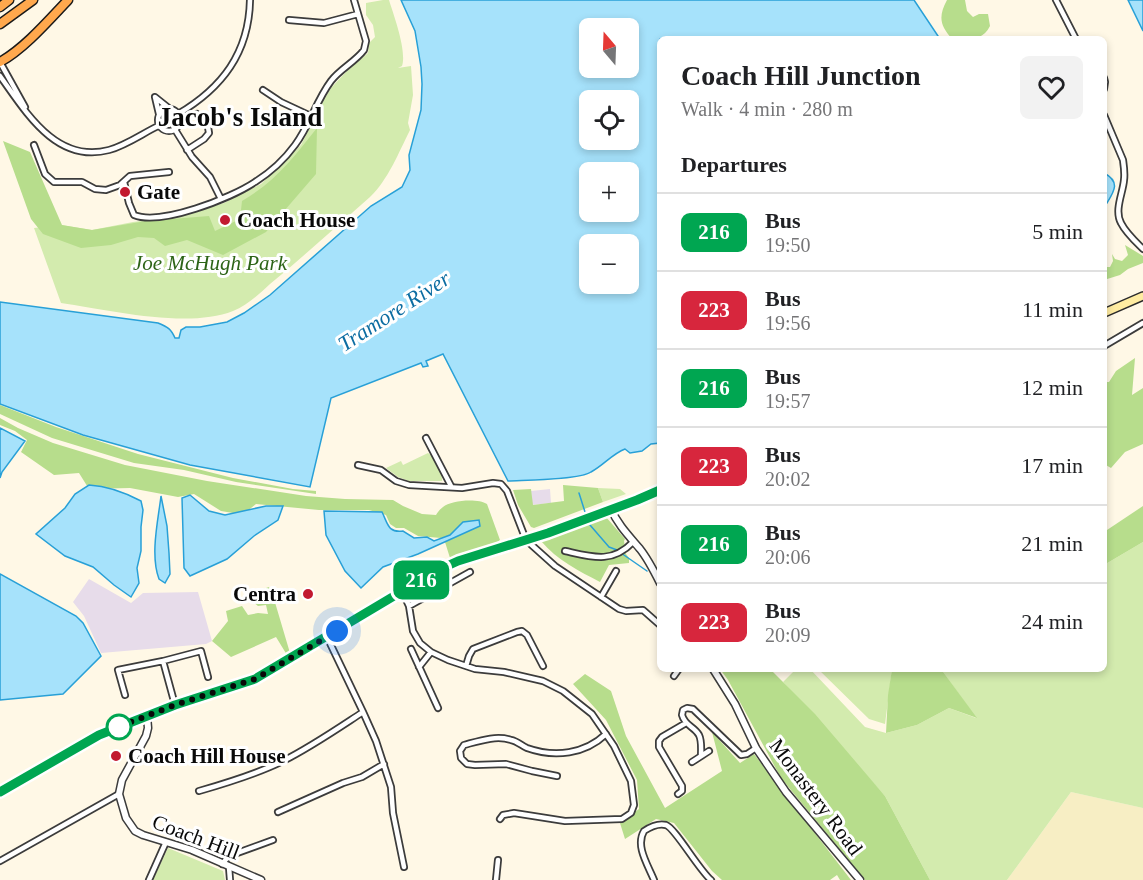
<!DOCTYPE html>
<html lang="en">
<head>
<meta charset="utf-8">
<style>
	:root { --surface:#fff; --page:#f2f2f2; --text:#202124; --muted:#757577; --line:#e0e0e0 }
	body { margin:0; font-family:"Times New Roman",serif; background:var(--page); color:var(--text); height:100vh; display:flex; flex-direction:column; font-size:22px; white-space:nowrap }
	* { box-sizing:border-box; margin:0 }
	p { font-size:20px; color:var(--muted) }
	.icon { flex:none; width:33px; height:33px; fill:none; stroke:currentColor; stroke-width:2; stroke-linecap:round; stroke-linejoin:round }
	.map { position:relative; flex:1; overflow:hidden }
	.drawer { position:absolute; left:657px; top:36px; width:450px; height:636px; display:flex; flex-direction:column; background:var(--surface); border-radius:9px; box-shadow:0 3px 9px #0003 }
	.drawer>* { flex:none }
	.badge { padding:0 12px; border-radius:9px; font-size:21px; line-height:39px }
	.needle { width:39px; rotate:341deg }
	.buttons { position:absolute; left:579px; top:18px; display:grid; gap:12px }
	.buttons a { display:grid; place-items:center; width:60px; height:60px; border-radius:9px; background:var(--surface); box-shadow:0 3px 9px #0003; font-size:30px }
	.you { position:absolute; width:30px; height:30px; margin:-15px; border:4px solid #fff; border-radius:50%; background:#1a73e8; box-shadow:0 0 0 9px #1a73e833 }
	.map>.badge { position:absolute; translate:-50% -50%; box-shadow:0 0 0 3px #fff }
	h2 { padding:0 24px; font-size:22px; line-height:54px }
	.round { display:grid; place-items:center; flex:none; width:63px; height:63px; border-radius:9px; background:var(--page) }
	.headline { display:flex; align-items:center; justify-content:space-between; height:102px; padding:0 24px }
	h1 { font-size:28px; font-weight:700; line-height:45px }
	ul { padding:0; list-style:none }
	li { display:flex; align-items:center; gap:18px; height:78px; padding:0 24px; border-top:2px solid var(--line) }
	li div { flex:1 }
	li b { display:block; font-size:22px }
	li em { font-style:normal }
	li .badge { min-width:66px; font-weight:700; text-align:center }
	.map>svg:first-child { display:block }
</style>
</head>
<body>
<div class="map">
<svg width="1143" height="880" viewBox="0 0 1143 880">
	<rect width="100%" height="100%" fill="#fff8e6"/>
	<path fill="#e7dcea" d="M550,489l1,14 -19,2 -1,-14z
		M89,579l42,24 12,-10 55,-1 14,49 -6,3 -105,9 -17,-37 -11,-14z"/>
	<path fill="#f7eec4" d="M1071,792l72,16v72h-136z"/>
	<path fill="#d3ebae" d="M383,0h6c5,16 18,51 13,66l-4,2 13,-2 2,29 -5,28 2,7c-11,22 -22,50 -40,67 -33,29 -66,59 -100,87 -11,10 -23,22 -37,27 -45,18 -124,-1 -172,-8l-27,-75 27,-3 31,5 41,-8 52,-7 39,-12 37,-19 40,-39 23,-45 7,-12 15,-16 22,-19 1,-10 6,-6 -2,-12 -7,-10v-12z
		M428,453c7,4 15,19 14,28h-33l-11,-4 -12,-9 15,-7 2,4z
		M598,488l22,1 6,5 -23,8z
		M1143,542v266l-72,-16 -64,88h-77l-45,-84 -102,-114 13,-13h14l55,58 21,6 31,-8 32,-17 27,10 -35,-49h163v-104z
		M818,669h74l-7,55 -16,-5z
		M168,848l55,23 2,9h-72z"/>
	<path fill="#b7dd8c" d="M947,0h18l2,11 6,6 6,-3h9l2,12c-8,16 -22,13 -38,13 -12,-14 -14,-22 -5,-39z
		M317,128l-1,46 -50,58 -43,23 -36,-15 -22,6 -11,-8 -16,-1 -27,8 -30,3 -38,-14 -12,-15 -28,-78 27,11 32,73 30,5 54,-9 63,-5 6,15 25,-12 2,-18c34,-20 51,-43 75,-73z
		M1125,245l18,11v7l-15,6 -8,6 -16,5v-13h6l3,-6 -1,-7 3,5 7,2 6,-6z
		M1135,358l-3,37 11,-7v56l-18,8 -14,16 -7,-4v-82h5l7,-11z
		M0,405l56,22 82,27 95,24 60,11 23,2v3l-80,-12 -52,-12 -50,-7 -82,-25 -52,-24z
		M0,418l18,10 35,15 72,22 82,16 99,15 39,3 48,1 10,6 19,8 14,1c2,-3 4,-6 7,-8 8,-7 35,-9 44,-3l13,36 -7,5 -43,13 -5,-16 35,-16 -17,-4 -13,13 -9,3 -23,-2 -14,-8h-8l-6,-4 -4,-9 -17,-5h-50l-63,-6 -10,8 -7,2 -18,-3 -27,-17 -16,3 -48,-9 -41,1 -10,-16 -25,2 -33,-23 6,-12 -12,-9 -15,-6z
		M563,485l35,3 5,14 -69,26 -3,-1 -13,-22 -5,-15 18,-1 2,16 31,-4z
		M1143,506v36l-39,23v-33z
		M606,517l19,22 -1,2 2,13 3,4v5l-20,2 -9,17c-21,-11 -43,-22 -59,-41l11,-6 47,-17z
		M269,587l5,12 16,54 -3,2 -11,-18 -45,20 -19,-16 16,-20 -2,-10 16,-5 6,9 10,-2 10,1 -2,-9 -8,1 -10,-8 6,-6z
		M720,669h50l45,45 70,82 45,84h-65l-84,-102 -53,-98z
		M892,669h49l36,49 -28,-10 -32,17 -31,8 2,-38z
		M585,674l26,17 15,45 39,72 57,-37 -10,-39 28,31 14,-9 97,126h-11l-3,-5 -7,5h-108l-10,-9 -38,-48 -18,-4 -31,20 -5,-16 19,-14 -2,-29 -31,-60 -33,-36z"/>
	<path fill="#a6e2fb" stroke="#28a0d7" stroke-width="1.5" fill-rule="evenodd" d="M401,0h513l26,39h-280v404l-9,1 -9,7 -12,2 -5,-4c-13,5 -21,16 -34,23 -12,8 -66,8 -83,9l-65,-127 -17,7 2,5 -5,1 -2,-4 -90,35 -21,89 -120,-22 -107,-30 -83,-31v-102l158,21c10,4 13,6 17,15h4l2,-8 5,-3h14l27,-5 17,-9 26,-18 101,-89 31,-19 8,-17 -1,-15 12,-45 1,-26 -1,-17 -6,-36zM590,28h38v40h-38zM590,100h38v40h-38zM590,172h38v40h-38zM590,244h38v40h-38z
		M1128,0h15v31z
		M1104,173c19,10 8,21 0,35z
		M0,428l25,13 -23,31 -2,6z
		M89,485c19,1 35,7 52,16l2,9 -2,17v24l-4,17 2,15 -8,14 -17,-12 -21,-18 -28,-11 -29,-22 29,-26 10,-14z
		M190,495l19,16 16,4 41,-9h17l-5,14 -24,16 -27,23 -37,17 -6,-8 -2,-70z
		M161,496l6,30 2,27 1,21 -5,9 -6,-4c-9,-24 -1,-58 2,-83z
		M324,511l58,1c6,12 6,21 21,19l11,7 13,-1 7,4 16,-6 13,-13 16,-2 1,6 -62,28 -35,13 -22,21 -16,-17 -19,-36z
		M0,574l76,42 7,7 18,33 -38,38 -63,6z"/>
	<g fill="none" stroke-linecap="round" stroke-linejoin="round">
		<path stroke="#28a0d7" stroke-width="1.5" d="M579,493l6,19
			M590,525l19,22 8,3
			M621,553l26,18"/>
		<g stroke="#3c3c3c" stroke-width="8">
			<path id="minor" d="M1056,0l20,39
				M289,20l35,3 34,-9
				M0,62l25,45
				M0,76c26,36 56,88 109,74 18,-5 34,-17 51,-25
				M1104,78l1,4 -1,7
				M263,90l18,12 30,14
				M158 120a11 11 0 1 1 22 0a11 11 0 1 1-22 0Z
				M159,114l-4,-17 15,12
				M178,114c44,-26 71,-61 72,-114
				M1104,115l19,45c1,7 2,13 1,20 -1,13 -10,30 -3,43 5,10 15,19 22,26
				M174,128l18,29 18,20 11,22
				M34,145l11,29 9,8h28l13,7 11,1 14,-5 10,-9 39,-4
				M187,150l17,-11 5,-6 -1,-6 -11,-13
				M124,182l5,21 5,12c27,11 97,-17 121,-33 16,-10 29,-22 40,-37 15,-20 21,-44 36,-64 9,-12 24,-19 33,-31l2,-9 -12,-41
				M1104,346l39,-23
				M426,438l25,48
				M358,465l23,5 15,11 13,4 53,3 31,-5 8,1 6,7 19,49 29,26 64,43 7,2 17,-1 17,15
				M565,551c27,6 47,13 68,-9
				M402,591l7,15 4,25 7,12 11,9 17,8 27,9 29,3 39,9 20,10 29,23 22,32 17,35 3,24 -3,8 -9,6 -57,2 -51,-8 -11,2 -3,4
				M601,597l15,-26
				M409,606l61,-34
				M327,637l36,75 13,29 15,46 2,26 11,54
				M411,649l27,59
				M163,661l12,44
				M466,666l3,-10 4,-7 44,-17 5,-1 5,4 16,31
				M419,667l12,-15
				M674,676l5,-7
				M125,695l-7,-25 45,-9 38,-10 7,26
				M701,756c0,-6 1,-15 -2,-21 -5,-9 -14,-9 -17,-20l1,-5 4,-2 6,1 48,46 6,-1 9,-6
				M692,762l17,-11
				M557,776l-25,-5 -26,-7 -31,1 -8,-1 -6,-6 -1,-7 4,-6c15,-4 32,-10 47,-5 6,1 11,6 16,8 28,10 58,6 79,-14
				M199,791c28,-8 58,-17 84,-30 28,-14 54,-32 80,-49
				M678,794l4,-3v-5l-23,-39v-6l3,-4 24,-14
				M278,812l65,-29 19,-6 22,-13
				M0,861l119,-67
				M222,864l7,-8 44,-16
				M229,867l1,13
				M149,880l17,-38
				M496,880l2,-20
				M654,880c-6,-15 -19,-34 -10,-49 6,-4 14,-8 22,-6 9,3 33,45 45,55"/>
		</g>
		<g stroke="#3c3c3c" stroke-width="9">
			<path id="tertiary" d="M611,509c7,16 18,27 29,40 8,10 14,22 20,34
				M713,669l22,35 21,44 30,44 74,88
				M147,716l1,12 -2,8 -24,44 -3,14 7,24 9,13 8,4 49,15 69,30"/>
		</g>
		<g stroke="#2b2b2b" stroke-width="10">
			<path id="secondary" d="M1104,313l39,-17
				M0,792l99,-57 76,-30 80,-26 181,-108c23,-10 46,-16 69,-24 52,-17 105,-35 155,-57"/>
		</g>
		<g stroke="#1a1a1a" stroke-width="11">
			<path id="trunk" d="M0,7l9,-7
				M0,24l33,-24
				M0,62c24,-13 49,-42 68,-62"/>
		</g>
		<use href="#minor" stroke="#fff" stroke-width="4.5"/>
		<use href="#tertiary" stroke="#fff" stroke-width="6"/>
		<use href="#secondary" stroke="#ffeca1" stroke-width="7"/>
		<use href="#trunk" stroke="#ffa84d" stroke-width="8"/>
	</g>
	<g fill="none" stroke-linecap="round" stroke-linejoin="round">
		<g stroke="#fff" stroke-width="14">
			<path id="line" d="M0,792l99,-57 76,-30 80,-26 181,-108 22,-10 90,-28 89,-33 23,-10"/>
		</g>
		<use href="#line" stroke="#00a651" stroke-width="9"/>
		<path stroke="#090909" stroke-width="6" stroke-dasharray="0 10.8" d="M119,727l-4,1 60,-23 80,-26 82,-48"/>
	</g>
	<g fill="#c21930" stroke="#fff" stroke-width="2">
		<circle cx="125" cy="192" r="6"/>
		<circle cx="225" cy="220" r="6"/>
		<circle cx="308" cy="594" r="6"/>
		<circle cx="116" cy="756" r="6"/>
	</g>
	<circle fill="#fff" stroke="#00a651" stroke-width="3" cx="119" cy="727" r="12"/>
	<g text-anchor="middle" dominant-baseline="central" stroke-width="6" stroke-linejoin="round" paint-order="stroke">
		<g font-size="21" font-weight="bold" fill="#090909" stroke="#fff" text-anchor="start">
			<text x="137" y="192">Gate</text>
			<text x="237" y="220">Coach House</text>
			<text x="296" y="594" text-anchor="end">Centra</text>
			<text x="128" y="756">Coach Hill House</text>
		</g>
		<g font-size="21" font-style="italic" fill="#2d6417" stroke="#fff">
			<text x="210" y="263">Joe McHugh Park</text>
		</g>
		<g font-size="21" fill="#090909" stroke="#fff">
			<text transform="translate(816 797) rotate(53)">Monastery Road</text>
			<text transform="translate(196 837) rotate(21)">Coach Hill</text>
		</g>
		<g font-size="22" font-style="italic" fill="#0c6da2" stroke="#fff">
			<text transform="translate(394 311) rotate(-33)">Tramore River</text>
		</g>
		<g font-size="27" font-weight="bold" fill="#090909" stroke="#fff">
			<text x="240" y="117">Jacob's Island</text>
		</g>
	</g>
</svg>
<div class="buttons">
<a><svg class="needle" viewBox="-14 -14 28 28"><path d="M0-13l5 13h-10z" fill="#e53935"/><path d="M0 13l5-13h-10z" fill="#757577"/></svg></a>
<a><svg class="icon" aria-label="locate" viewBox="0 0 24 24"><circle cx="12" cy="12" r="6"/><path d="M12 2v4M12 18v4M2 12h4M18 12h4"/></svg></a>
<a>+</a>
<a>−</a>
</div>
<div class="you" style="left:337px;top:631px"></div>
<b class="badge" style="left:421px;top:580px;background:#00a651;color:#fff">216</b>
<section class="drawer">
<div class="headline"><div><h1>Coach Hill Junction</h1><p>Walk · 4 min · 280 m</p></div><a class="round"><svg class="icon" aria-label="heart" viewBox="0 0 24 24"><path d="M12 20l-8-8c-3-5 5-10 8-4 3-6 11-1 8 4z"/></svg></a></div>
<h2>Departures</h2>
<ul>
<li><span class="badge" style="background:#00a651;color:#fff">216</span><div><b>Bus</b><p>19:50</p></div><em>5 min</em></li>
<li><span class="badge" style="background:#d7263d;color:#fff">223</span><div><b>Bus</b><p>19:56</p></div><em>11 min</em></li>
<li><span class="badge" style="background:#00a651;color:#fff">216</span><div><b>Bus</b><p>19:57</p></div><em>12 min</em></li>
<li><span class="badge" style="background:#d7263d;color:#fff">223</span><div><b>Bus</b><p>20:02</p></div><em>17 min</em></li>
<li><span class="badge" style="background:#00a651;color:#fff">216</span><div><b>Bus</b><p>20:06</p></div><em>21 min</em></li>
<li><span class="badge" style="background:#d7263d;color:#fff">223</span><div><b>Bus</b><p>20:09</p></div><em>24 min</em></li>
</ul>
</section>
</div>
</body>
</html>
